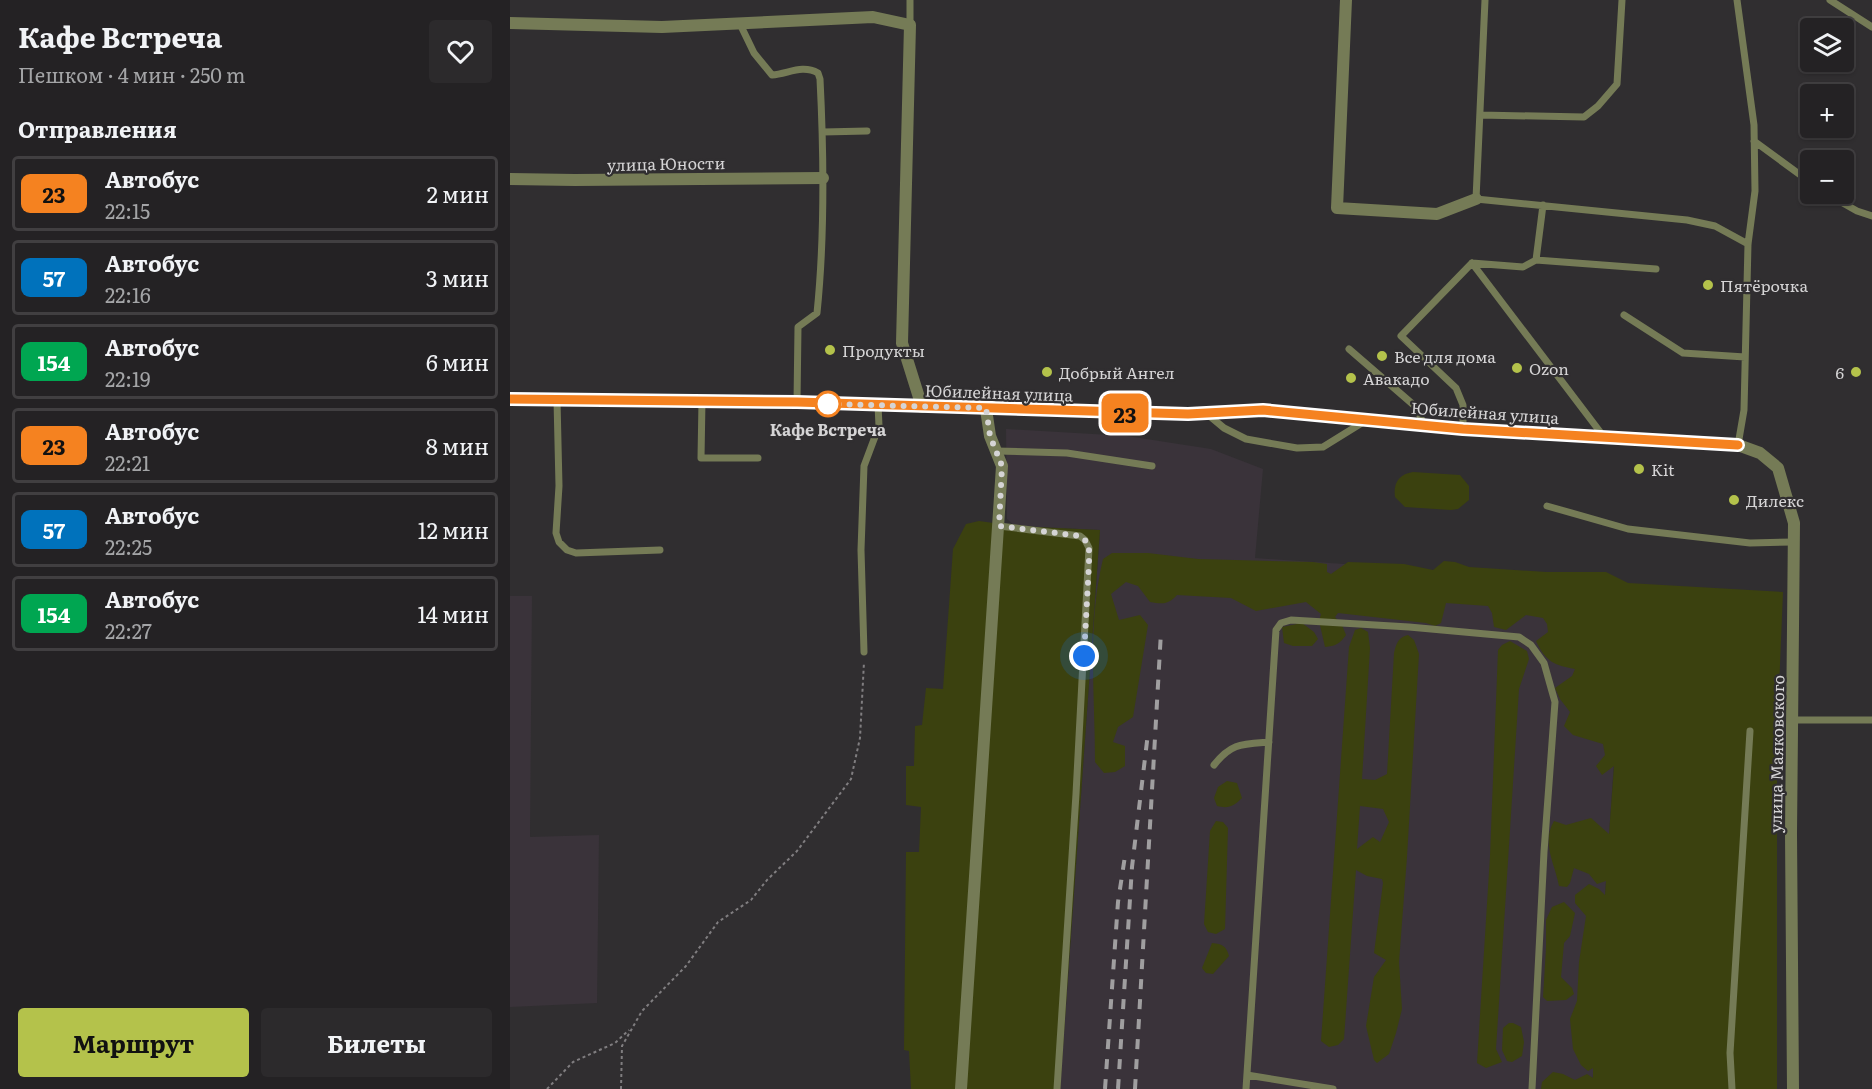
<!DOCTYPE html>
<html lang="ru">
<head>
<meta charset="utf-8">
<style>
	:root { --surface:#242224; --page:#2c2a2c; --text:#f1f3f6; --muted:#a3a4a6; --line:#413f41; --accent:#b4c24b }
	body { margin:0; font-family:Literata,serif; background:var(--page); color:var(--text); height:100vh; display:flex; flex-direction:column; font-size:22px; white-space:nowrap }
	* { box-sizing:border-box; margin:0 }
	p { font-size:20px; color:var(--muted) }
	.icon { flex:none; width:33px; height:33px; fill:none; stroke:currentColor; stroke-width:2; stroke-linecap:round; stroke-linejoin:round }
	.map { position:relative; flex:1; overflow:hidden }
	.drawer { display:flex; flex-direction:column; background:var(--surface); width:510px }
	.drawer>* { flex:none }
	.badge { padding:0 12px; border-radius:9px; font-size:21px; line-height:39px }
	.controls { position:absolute; left:1290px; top:18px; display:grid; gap:12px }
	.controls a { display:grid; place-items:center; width:54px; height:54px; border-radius:6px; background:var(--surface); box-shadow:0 2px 4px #0004,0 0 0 2px var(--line); font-size:30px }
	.you { position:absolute; width:30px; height:30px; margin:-15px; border:4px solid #fff; border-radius:50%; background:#1a73e8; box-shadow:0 0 0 9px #1a73e833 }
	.map>.badge { position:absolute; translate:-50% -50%; box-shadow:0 0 0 3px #fff }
	h2 { padding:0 18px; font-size:22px; line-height:54px }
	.round { display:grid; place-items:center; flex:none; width:63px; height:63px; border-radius:6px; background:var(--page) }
	.summary { display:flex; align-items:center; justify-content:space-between; height:102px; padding:0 18px }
	h1 { font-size:28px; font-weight:700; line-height:45px }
	.button { display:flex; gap:12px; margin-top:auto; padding:12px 18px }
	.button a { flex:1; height:69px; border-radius:6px; background:var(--accent); color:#111; font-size:24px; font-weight:700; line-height:69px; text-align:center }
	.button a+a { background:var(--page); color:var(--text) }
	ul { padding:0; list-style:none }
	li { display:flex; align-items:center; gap:18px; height:75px; margin:0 12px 9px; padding:0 6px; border:3px solid var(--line); border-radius:6px }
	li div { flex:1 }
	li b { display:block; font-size:22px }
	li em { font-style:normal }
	li .badge { min-width:66px; font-weight:700; text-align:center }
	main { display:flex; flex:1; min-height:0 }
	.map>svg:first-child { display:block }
</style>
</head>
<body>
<main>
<section class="drawer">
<div class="summary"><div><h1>Кафе Встреча</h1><p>Пешком · 4 мин · 250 m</p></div><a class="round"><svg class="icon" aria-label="heart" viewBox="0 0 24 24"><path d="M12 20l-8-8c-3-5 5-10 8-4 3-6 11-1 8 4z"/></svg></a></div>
<h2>Отправления</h2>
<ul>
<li><span class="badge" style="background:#f58220;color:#111">23</span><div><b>Автобус</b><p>22:15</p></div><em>2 мин</em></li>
<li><span class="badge" style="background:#0072bc;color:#fff">57</span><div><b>Автобус</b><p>22:16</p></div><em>3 мин</em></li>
<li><span class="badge" style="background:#00a651;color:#fff">154</span><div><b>Автобус</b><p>22:19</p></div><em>6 мин</em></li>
<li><span class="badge" style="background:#f58220;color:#111">23</span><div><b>Автобус</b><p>22:21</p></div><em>8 мин</em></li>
<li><span class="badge" style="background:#0072bc;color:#fff">57</span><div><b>Автобус</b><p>22:25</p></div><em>12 мин</em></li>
<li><span class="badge" style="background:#00a651;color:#fff">154</span><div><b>Автобус</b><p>22:27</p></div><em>14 мин</em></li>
</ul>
<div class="button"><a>Маршрут</a><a>Билеты</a></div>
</section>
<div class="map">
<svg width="1362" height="1089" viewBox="0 0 1362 1089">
	<rect width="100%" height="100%" fill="#302e30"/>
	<path fill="#3a333a" d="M496,429l121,7 84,13 52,20 -8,89 371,25 -34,506h-532l40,-559 -85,-4 -8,-7z
		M0,596h22l-2,241 69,-2 -2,168 -87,4z"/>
	<path fill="#3b410f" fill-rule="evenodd" d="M903,472l47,3 9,11v14l-11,9 -7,1 -46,-3 -10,-10c-2,-14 4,-23 18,-25z
		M469,521l36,5 85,4 -40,559h-149l-2,-38 -5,-1 2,-198h13l2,-45 -15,-2v-39h8l1,-40 7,-1 4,-37 17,1 10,-140 13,-25z
		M602,553h36l50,6 115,3 14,2v8l4,2 17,-12 56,2 29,6 11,-9 11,1 14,5 77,5h60l22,11 155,9 -6,145v352h-236l1,-7 11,-10 10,2 12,6 12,-6 6,4v-10l-5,3 -7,-6 -8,-16 -3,-30 7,-18 2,-39 7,-46 -11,-13v-8l14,-11 10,5 6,6 1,-14 -9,3 -8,-10 -15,-6 -4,15 -3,4 -8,-1c-4,-22 -18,-43 -5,-65l12,4 25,-7 18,16 5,-68 -12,9 -6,-9 9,-11 -2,-11 -30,-9 -9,-9 6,-14 -10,-13 -5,-11 17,-12 3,-7c-21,-4 -29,-7 -39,-28l12,-9 -1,-8 -4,-6 -17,-3 -20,15 -12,-3 -2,-14 -4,-7 -42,-3 -5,20 -6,3 -9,-3 -88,-10 -3,4 7,8 4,10c-6,9 -11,11 -21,12l-6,-26 2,-7 -15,-12 -50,9 -25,-13 -54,-3c-9,10 -15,9 -27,7l-12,-16 -12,-4 -15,12 8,26 21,-5 8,10 -15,92 -15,10 -5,15 12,4v20l-10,6 -11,1 -9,-11c0,-66 -8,-138 8,-203z
		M792,623l12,9 4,7 -6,7h-19l-9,-3 -2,-16z
		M851,628l7,4 2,16 -8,131 13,1 12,-6 7,-121c2,-9 4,-16 14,-18l6,5 5,14 -12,203 -8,105 3,47 -6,24 -7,21 -12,9 -3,-3 -8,-34 8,-49 12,-17 -12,-7 9,-70 -1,-4 -15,-3 -11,-6 -12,169 -6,6 -9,2 -8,-6 28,-394 6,-17zM850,806l23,3 6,13 -9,20 -7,-5 -16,12z
		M1000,641l17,10 2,8 -10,30 -23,360 6,13 -16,6 -9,-5 13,-207 8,-206 4,-5z
		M717,781l10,2 5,15c-8,8 -13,11 -25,8l-3,-8 4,-11z
		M706,821l7,1 5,6 -3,101 -9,5 -8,-2 -4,-8 6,-93z
		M1054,902l11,11 -5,23 -6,7 -3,34 11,11 2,6 -8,6 -19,1 -4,-4 3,-49v-28l6,-13z
		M702,943c11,1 14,3 17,13l-16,18 -7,-1 -4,-5z
		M999,1023h4l8,4 3,15 -2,14 -10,6 -5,-1 -5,-11 1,-22z"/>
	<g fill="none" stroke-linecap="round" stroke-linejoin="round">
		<path stroke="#807e80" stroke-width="2" stroke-dasharray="3 3" stroke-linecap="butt" d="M37,1089l26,-27 42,-19 14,-13
			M111,1089l1,-43 20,-35 44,-45 32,-44 33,-22 16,-20 30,-29 54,-72 9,-41 4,-76"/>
		<path stroke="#757b56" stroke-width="7" d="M975,0l-9,199 211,21 28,6 33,18
			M1227,0l17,125 1,66 -7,53 -4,166 -6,35
			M1320,0l42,27
			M230,24l14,29 18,22c16,-1 30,-11 46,-2l2,6c4,78 5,156 -3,234l-19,14 -1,75
			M400,25v-25
			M970,115l104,2 14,-11 19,-22 5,-84
			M313,132l44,-1
			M1244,141l56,41
			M1317,194l30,17 15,5
			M1026,260l120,9
			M962,263l132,174
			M962,263l51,4 13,-7 7,-55
			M1114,315l59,38 62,4
			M839,349l67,58 8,18
			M47,400l2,86 -3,47 3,9 8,8 9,3 84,-3
			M192,401l-1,57h57
			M696,413l18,15 22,11 51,9 26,-1 42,-26
			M953,429v-24l-7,-17 -55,-52 71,-73
			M486,451l71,2 85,13
			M1037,506l81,23 122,14 44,-1
			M489,526l81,10 5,4 4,8 -13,246 -19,295
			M354,652l-3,-102 3,-84 15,-40 -1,-21
			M1283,720h79
			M704,765c17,-22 28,-21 55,-23
			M737,1075l86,14
			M736,1089l30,-459 5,-7 10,-3 118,7 110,10 12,8 13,18 11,39 -11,150 -12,237
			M1222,1089l-2,-36 20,-322"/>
		<path stroke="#757b56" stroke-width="12" d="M836,0l-9,208 100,6 39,-15
			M0,23l152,4 211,-10 37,8 -8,318 20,64
			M0,179l65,1 248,-2
			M451,1089l41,-623 -12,-30 -4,-27"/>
		<path stroke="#757b56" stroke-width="12" d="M0,399l287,3 390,12 75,-4 201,19 275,16 22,8 18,15 16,55 -3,311 2,255"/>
		<path stroke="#a09fa0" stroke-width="4" stroke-dasharray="10 10" stroke-linecap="butt" d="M595,1089l13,-187 7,-46
			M608,1089l14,-222 16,-134
			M625,1089l26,-457"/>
	</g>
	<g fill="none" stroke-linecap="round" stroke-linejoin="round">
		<g stroke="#fff" stroke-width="14">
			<path id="line" d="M0,399l287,3 391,12 75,-4 200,19 275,16"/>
		</g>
		<use href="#line" stroke="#f58220" stroke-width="9"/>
		<path stroke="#d5d4d5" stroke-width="6" stroke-dasharray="0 10.8" d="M318,404l158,4 4,28 12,30 -3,60 81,10 5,4 4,8v16l-5,92"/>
	</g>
	<g fill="#b4c24b" stroke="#302e30" stroke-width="2">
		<circle cx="1198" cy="285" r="6"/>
		<circle cx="320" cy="350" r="6"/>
		<circle cx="872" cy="356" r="6"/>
		<circle cx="1007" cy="368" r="6"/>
		<circle cx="537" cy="372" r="6"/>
		<circle cx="1346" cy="372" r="6"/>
		<circle cx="841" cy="378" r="6"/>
		<circle cx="1129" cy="469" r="6"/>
		<circle cx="1224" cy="500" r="6"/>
	</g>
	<circle fill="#fff" stroke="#f58220" stroke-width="3" cx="318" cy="404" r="12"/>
	<g text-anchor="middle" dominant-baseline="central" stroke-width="4.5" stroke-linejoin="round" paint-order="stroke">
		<g font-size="16" fill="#d5d4d5" stroke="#302e30">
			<text transform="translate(156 163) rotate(-1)">улица Юности</text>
			<text transform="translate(489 392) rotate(2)">Юбилейная улица</text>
			<text transform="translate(975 412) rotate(4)">Юбилейная улица</text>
			<text transform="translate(1266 754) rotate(-89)">улица Маяковского</text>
		</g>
		<g font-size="16" fill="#d5d4d5" stroke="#302e30" text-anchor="start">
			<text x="1210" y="285">Пятёрочка</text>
			<text x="332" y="350">Продукты</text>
			<text x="884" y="356">Все для дома</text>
			<text x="1019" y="368">Ozon</text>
			<text x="549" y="372">Добрый Ангел</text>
			<text x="1334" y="372" text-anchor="end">6</text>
			<text x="853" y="378">Авакадо</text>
			<text x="1141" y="469">Kit</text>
			<text x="1236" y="500">Дилекс</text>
		</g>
		<g font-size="16" font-weight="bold" fill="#d5d4d5" stroke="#302e30">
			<text x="318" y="429">Кафе Встреча</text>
		</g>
	</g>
</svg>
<div class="controls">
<a><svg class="icon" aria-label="layers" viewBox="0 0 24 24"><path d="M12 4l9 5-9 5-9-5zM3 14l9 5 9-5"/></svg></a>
<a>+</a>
<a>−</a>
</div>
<div class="you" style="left:574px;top:656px"></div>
<b class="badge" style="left:615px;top:413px;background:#f58220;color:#111">23</b>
</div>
</main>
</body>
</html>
